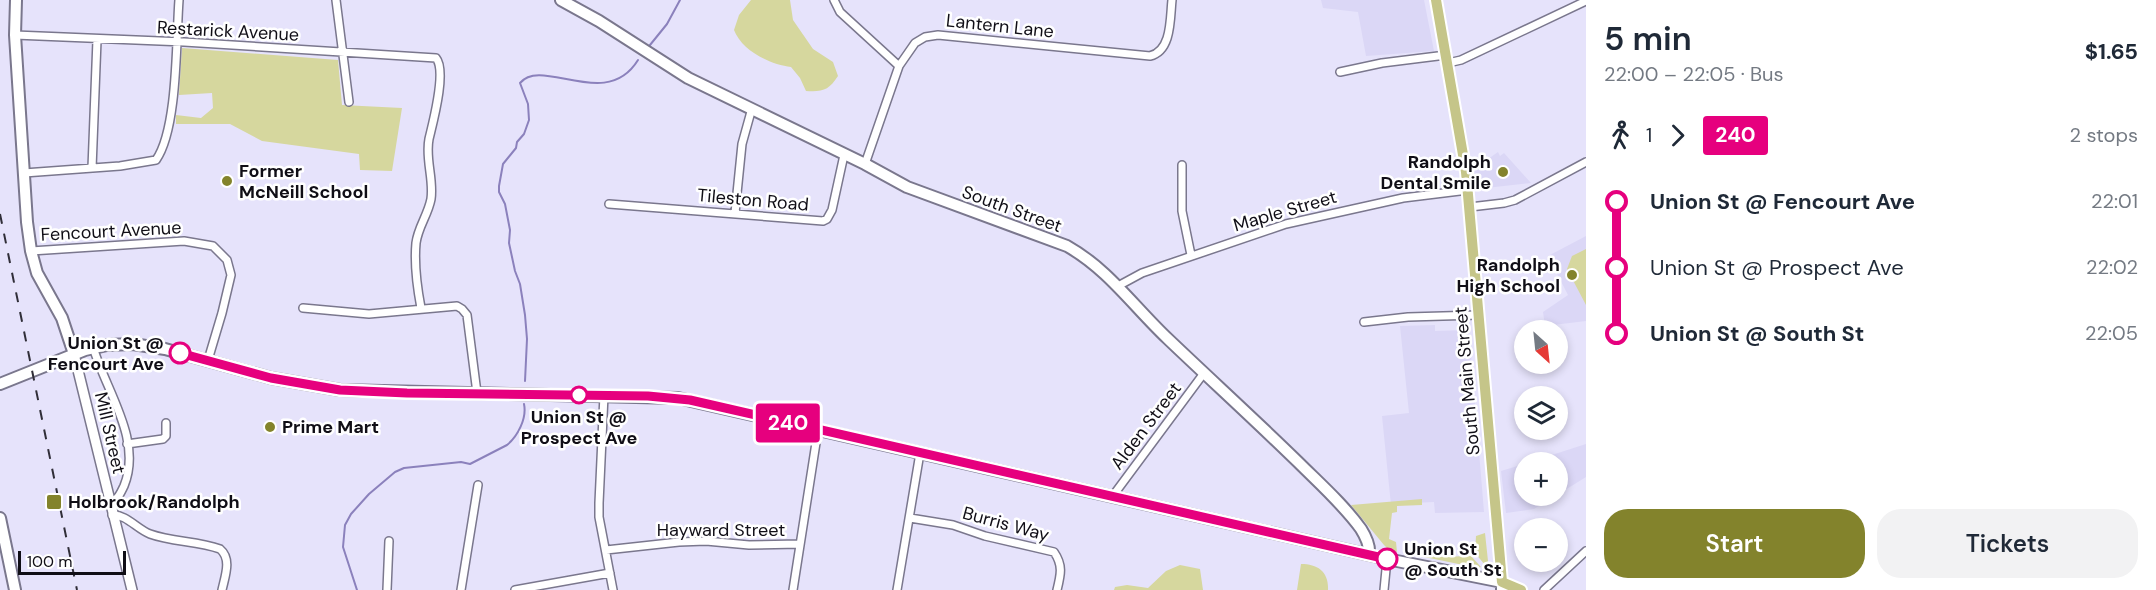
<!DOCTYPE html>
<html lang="en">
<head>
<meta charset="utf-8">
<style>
	:root { --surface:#fff; --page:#f2f2f3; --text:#1f2937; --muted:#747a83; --accent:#83832c }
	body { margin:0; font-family:"DM Sans",sans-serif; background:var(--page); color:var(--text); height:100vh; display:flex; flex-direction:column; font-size:22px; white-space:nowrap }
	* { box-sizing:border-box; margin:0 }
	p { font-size:20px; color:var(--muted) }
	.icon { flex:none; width:33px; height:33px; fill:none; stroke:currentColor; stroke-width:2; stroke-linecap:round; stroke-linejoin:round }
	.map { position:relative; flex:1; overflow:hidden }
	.panel { display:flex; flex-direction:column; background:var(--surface); width:570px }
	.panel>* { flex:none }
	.badge { padding:0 12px; border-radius:4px; font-size:21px; line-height:39px }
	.needle { width:39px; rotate:153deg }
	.controls { position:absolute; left:1514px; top:320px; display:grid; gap:12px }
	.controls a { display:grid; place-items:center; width:54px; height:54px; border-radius:50%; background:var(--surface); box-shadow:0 3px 9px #0003; font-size:30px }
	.scale { position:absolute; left:18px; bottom:15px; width:108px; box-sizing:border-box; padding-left:6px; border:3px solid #100e16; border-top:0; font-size:16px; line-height:21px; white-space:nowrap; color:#100e16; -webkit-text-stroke:4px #fff; paint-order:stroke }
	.map>.badge { position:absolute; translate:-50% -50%; box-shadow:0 0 0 3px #fff }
	.legs { display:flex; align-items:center; gap:9px; height:66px; padding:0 18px; font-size:20px }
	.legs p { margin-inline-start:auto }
	.summary { display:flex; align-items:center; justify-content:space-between; height:102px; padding:0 18px }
	h1 { font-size:33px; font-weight:600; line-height:45px }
	.cta { display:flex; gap:12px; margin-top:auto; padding:12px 18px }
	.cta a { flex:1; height:69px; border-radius:24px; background:var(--accent); color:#fff; font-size:24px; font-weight:600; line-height:69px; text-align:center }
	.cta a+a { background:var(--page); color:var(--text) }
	ul { padding:0 18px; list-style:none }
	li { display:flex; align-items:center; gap:21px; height:66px; font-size:22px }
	li i { display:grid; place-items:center; width:9px; height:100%; margin:0 8px; background:currentColor }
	li i::after { content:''; width:15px; height:15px; margin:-8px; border:4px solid; border-radius:50%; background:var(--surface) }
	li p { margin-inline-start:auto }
	li:first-child i { background:linear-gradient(#0000 50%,currentColor 0) }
	li:last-child i { background:linear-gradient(currentColor 50%,#0000 0) }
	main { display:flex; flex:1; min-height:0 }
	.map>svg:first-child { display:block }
</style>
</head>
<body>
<main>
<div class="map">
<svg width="1586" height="590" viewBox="0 0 1586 590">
	<rect width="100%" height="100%" fill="#e6e3fb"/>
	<path fill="#dbd7f6" d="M1321,0h103l10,51 -68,5 -8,-44 -35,-4z
		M1498,152l2,4 4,-3 27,30 -54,6 -3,-27 14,-3z
		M1586,236v85l-41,5 -2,-14 25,-17 -20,-39z
		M1435,325v6l34,-1 15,182 -49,1 -1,-11 -21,1 -1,2h-21l-9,-89 27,-3 -9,-87z
		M1586,444v33l-29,18v-33h-27z
		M1524,464v31h33l-23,14 -28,4 -5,-42z"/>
	<path fill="#d6d79e" d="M751,0h39l3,20 20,29 20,13 5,14c-9,14 -15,16 -32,15l-6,-13 -9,-11c-20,-2 -49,-16 -57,-37l5,-15z
		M182,48l156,12 4,45 60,3 -10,63 -32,-1 -1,-16 -97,-13 -32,-17h-54v-9l25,3 12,-10 -1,-15 -33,2z
		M1586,249v56l-19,-36 5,-13z
		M1422,499v6l-25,1v6l-5,1 -3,26 7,3 1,10 -9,-3 -4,-4 -33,-40z
		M1485,533l3,28 -3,4 -10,-12 1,-17z
		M1403,548l27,3 4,6 37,-1 10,11 -3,1 -73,-15z
		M1301,564c17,0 28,8 27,26h-31z
		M1180,565l20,4 3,21h-89l1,-3 12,-2 21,3 18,-17z"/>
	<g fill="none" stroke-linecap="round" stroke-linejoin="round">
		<path stroke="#8b81bc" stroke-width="2" d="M650,45l17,-21 13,-24
			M525,381l2,-42 -2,-24 -5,-31 -5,-13 -6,-28 1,-13 -5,-26 -6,-12v-6l4,-22 13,-16 1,-6 7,-8 5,-14 -1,-16 -8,-21c22,-27 86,29 118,-23
			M357,590l-14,-43 2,-22 6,-11 18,-20 26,-22 9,-4 57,-6 9,2 37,-19c11,-9 20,-27 17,-41"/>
		<g stroke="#7a778d" stroke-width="10">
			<path id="minor" d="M336,0l13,102
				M834,0l6,12 59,54
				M15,35l169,7 252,16c11,13 -3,64 -7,81 -4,20 5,40 2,60 -3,16 -13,28 -15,44 -2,22 1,44 5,65
				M1448,63l13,-3 125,-59
				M1340,72l42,-9 64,-8
				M865,164l34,-98 16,-23 10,-6 13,-2 212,21c22,-5 20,-38 22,-56
				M1182,165v46l9,44
				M92,168l5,-128
				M24,173l96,-7 36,-6c22,-31 20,-121 23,-160
				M609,204l214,17 4,-2 5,-9 12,-55
				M1470,207l34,-4 11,-3 71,-38
				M735,213l7,-69 10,-36
				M31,251l153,-10 29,5 14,14 4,15 -9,38 -14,47
				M1118,286l24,-13 144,-49 117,-26 65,-8
				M303,308l66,6 88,-8 5,3 5,6 10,78
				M1364,322l44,-5 70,-2
				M93,347c13,44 50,93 31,139 -4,8 -6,14 -15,17
				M604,395l-5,108v14l14,73
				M127,444l36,-5 3,-3v-13
				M1112,497l92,-124
				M112,515c14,-1 25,14 38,19 22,8 48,7 70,15 12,10 5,27 2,41
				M910,518l43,7 32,11 69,16c9,13 7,22 3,38
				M606,550l73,-8 27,-1 43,4 51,-1
				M387,590l2,-49
				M461,590l17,-105
				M515,590l95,-17
				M793,590l25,-160
				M897,590l23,-137
				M1384,590l3,-31
				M1544,590l42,-39"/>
		</g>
		<g stroke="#7a778d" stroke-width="12">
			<path id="tertiary" d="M74,354l58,236"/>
		</g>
		<g stroke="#7a778d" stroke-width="14">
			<path id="secondary" d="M16,0l-1,35 12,187 4,29 6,22 25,45 12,36
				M561,0l38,21 89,57 177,86 42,23 160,59c41,23 67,61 101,93 43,41 87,81 130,123 21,21 45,42 63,67 5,8 9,16 8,25
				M0,384l85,-34 22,-5 26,-1 32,5 106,29 69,12 338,8 709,161 115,23v8
				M0,518l15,72"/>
		</g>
		<g stroke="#fff" stroke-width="14">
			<path id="primary" d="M1436,0l30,172 36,410 19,8"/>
		</g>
		<use href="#minor" stroke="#fff" stroke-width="7"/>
		<use href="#tertiary" stroke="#fff" stroke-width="9"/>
		<use href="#secondary" stroke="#fff" stroke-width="10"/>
		<use href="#primary" stroke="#c5c589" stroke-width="10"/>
		<path stroke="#302e38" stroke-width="2" stroke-dasharray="10 10" stroke-linecap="butt" d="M0,214l77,376"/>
	</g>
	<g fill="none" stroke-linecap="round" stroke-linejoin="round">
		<g stroke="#fff" stroke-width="14">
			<path id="line-1" d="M180,353l91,25 69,12 67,3 241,3 42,4 697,159"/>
		</g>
		<use href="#line-1" stroke="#e6007e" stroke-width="9"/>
	</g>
	<g fill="#83832c" stroke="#fff" stroke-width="2">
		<circle cx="1503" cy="172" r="6"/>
		<circle cx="227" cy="181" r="6"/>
		<circle cx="1572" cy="275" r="6"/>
		<circle cx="270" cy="427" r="6"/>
		<rect x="46" y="494" width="16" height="16" rx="3"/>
	</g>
	<g fill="#fff" stroke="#e6007e" stroke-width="3">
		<circle cx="180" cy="353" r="10"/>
		<circle cx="579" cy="395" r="8"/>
		<circle cx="1387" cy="559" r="10"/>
	</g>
	<g text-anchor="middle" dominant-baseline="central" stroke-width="5" stroke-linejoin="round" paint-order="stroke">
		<g font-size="18" fill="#100e16" stroke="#fff">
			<text transform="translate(1000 26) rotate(6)">Lantern Lane</text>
			<text transform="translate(228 31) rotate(3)">Restarick Avenue</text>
			<text transform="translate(753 200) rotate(5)">Tileston Road</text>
			<text transform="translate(1012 209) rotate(20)">South Street</text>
			<text transform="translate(1285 211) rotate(-16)">Maple Street</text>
			<text transform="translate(111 231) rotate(-3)">Fencourt Avenue</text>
			<text transform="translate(1467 381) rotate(-95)">South Main Street</text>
			<text transform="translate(1146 426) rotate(-53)">Alden Street</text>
			<text transform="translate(110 433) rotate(77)">Mill Street</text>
			<text transform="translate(1006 524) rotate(15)">Burris Way</text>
			<text x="721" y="530">Hayward Street</text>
		</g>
		<g font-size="18" font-weight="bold" fill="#100e16" stroke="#fff" text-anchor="start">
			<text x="1491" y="162" text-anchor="end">Randolph<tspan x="1491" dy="21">Dental Smile</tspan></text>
			<text x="239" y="171">Former<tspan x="239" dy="21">McNeill School</tspan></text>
			<text x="1560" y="265" text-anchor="end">Randolph<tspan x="1560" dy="21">High School</tspan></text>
			<text x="282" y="427">Prime Mart</text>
			<text x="68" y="502">Holbrook/Randolph</text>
		</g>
		<g font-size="18" font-weight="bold" fill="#100e16" stroke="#fff" text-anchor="end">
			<text x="164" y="343">Union St @<tspan x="164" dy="21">Fencourt Ave</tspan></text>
			<text x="579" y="417" text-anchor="middle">Union St @<tspan x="579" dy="21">Prospect Ave</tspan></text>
			<text x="1404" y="549" text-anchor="start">Union St<tspan x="1404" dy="21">@ South St</tspan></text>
		</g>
	</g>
</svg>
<div class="controls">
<a><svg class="needle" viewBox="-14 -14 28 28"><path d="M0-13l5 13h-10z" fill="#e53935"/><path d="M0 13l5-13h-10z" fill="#747a83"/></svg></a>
<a><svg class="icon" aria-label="layers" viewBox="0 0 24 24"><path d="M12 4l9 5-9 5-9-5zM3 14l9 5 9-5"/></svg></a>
<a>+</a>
<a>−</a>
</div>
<div class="scale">100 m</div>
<b class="badge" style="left:788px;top:423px;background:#e6007e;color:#fff">240</b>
</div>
<section class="panel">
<div class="summary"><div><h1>5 min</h1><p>22:00 – 22:05 · Bus</p></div><b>$1.65</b></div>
<div class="legs"><svg class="icon" aria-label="walk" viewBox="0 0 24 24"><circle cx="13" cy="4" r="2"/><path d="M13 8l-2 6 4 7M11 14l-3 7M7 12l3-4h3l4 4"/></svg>1<svg class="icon" aria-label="forward" viewBox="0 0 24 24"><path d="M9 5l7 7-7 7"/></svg><b class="badge" style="background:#e6007e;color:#fff">240</b><p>2 stops</p></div>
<ul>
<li><i style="color:#e6007e"></i><b>Union St @ Fencourt Ave</b><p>22:01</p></li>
<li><i style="color:#e6007e"></i><span>Union St @ Prospect Ave</span><p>22:02</p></li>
<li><i style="color:#e6007e"></i><b>Union St @ South St</b><p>22:05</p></li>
</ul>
<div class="cta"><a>Start</a><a>Tickets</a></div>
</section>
</main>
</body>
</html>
